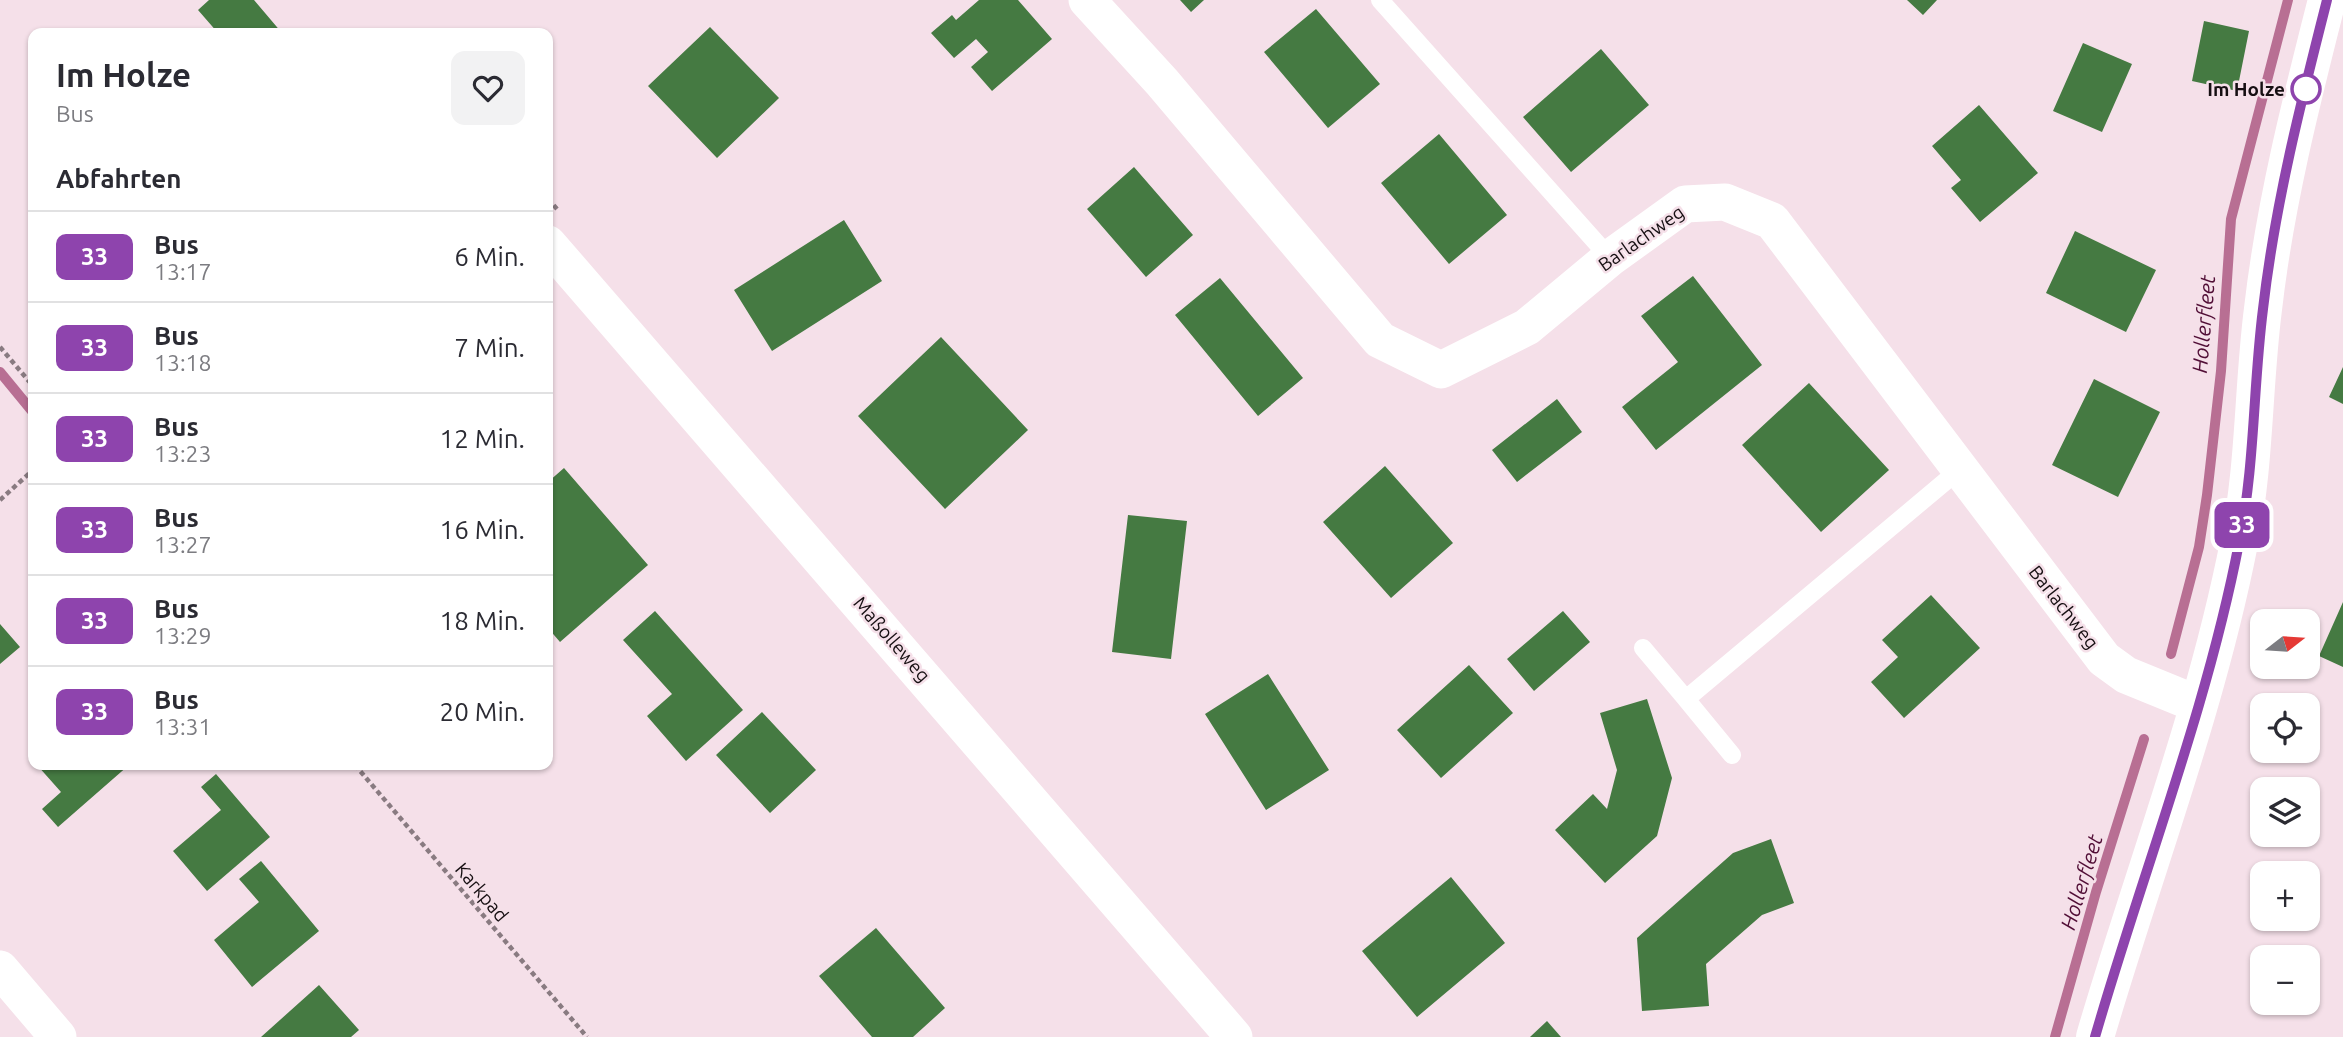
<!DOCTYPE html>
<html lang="de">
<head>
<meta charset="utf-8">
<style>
	:root { --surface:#fff; --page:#f2f2f3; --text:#2b2b33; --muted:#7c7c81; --line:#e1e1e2 }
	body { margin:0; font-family:Ubuntu,sans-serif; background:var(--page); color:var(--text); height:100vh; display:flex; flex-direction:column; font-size:26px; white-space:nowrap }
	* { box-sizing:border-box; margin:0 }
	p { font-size:23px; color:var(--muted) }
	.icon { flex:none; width:38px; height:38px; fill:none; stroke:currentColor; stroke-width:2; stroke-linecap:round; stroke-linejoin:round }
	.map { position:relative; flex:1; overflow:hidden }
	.drawer { position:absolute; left:28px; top:28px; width:525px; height:742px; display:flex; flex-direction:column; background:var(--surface); border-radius:14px; box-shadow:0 2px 5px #0004 }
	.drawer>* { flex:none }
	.badge { padding:0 14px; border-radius:10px; font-size:24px; line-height:46px }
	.needle { width:46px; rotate:73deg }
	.fabs { position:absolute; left:2250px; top:609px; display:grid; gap:14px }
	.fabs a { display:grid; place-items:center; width:70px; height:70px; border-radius:14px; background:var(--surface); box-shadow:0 2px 5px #0004; font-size:35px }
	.map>.badge { position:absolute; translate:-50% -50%; box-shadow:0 0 0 4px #fff }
	h2 { padding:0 28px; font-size:26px; line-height:63px }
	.round { display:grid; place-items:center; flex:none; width:74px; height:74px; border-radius:14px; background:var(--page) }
	.head { display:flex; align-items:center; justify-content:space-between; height:119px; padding:0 28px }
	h1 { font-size:33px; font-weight:700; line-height:52px }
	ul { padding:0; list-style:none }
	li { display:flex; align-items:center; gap:21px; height:91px; padding:0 28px; border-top:2px solid var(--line) }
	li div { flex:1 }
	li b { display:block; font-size:26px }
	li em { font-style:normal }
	li .badge { min-width:77px; font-weight:700; text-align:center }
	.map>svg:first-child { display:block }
</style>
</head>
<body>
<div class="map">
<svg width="2343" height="1037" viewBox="0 0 2343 1037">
	<rect width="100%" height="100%" fill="#f5e0e9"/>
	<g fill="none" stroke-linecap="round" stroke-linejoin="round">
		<path stroke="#b86f93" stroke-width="10" d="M0,372l32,39
			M2171,654l28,-107 8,-52 14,-124 10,-152 57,-219
			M2055,1037l41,-145 48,-153"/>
	</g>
	<path fill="#457a42" d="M209,0h45l28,33h-64l-20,-23z
		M979,0h39l34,39 -60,52 -21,-24 17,-15 -12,-13 -22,19 -23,-25 21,-18 4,5z
		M1180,0h24l-13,12z
		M1907,0h30l-14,15z
		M1316,9l64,75 -52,44 -64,-76z
		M2204,21l45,10 -12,60 -45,-10z
		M710,27l69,71 -62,60 -69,-72z
		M2083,43l49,21 -30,68 -49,-21z
		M1601,49l48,56 -78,67 -48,-55z
		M1979,105l59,68 -58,49 -29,-34 10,-8 -29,-34z
		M1439,134l68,81 -58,49 -68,-81z
		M1134,167l59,68 -47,42 -59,-68z
		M844,220l38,61 -110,70 -38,-61z
		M2075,231l81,39 -30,62 -80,-39z
		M1693,276l69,89 -106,85 -34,-43 56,-45 -37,-46z
		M1220,278l83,100 -45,38 -83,-101z
		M941,337l87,93 -83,79 -87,-93z
		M2343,367v37l-14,-7z
		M2094,379l66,33 -42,85 -66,-32z
		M1809,383l80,87 -68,62 -79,-87z
		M1557,399l25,33 -65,50 -25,-32z
		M1385,466l68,77 -62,55 -68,-76z
		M564,468l84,97 -88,77 -12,-14v-34l5,-9 -5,-20v-83z
		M1128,515l59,6 -16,138 -59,-7z
		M1931,595l49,53 -76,70 -33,-36 27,-25 -16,-17z
		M2343,602v65l-24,-11z
		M655,611l88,99 -57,51 -39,-45 25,-22 -49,-54z
		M1563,611l27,31 -56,49 -27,-32z
		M0,624l20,23 -20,17z
		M1469,665l44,48 -72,65 -44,-48z
		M1268,674l61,96 -63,40 -61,-96z
		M1647,699l25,79 -15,58 -52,47 -50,-53 38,-36 14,15 10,-39 -17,-57z
		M762,712l54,58 -46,43 -54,-58z
		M37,765h92l-71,62 -16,-18 19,-17z
		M216,774l54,63 -63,54 -34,-40 48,-41 -20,-23z
		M1771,839l23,64 -32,12 -56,49 3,42 -67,5 -5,-73 96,-85z
		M261,861l58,70 -67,56 -38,-47 45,-38 -20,-23z
		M1451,877l54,66 -88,74 -55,-66z
		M876,928l69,80 -32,29h-41l-53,-61z
		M319,985l40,45 -8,7h-90z
		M1547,1021l14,16h-31z"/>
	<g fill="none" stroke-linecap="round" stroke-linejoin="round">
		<path stroke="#897b81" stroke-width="4.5" stroke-dasharray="5 3.5" stroke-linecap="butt" d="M548,199l9,10
			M0,347l33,39
			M0,500l33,-30
			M355,765l232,272"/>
		<path stroke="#fff" stroke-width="18" d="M1380,0l230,258
			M1643,648l43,51
			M1732,755l-46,-56 273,-229"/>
		<path stroke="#fff" stroke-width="37" d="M1087,0l75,82 218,258 61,30 86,-43 83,-69 75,-54 40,-2 47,19 332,438 22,16 71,29
			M548,244l686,793
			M0,969l58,68"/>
		<path stroke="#fff" stroke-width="38" d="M2095,1037c48,-164 111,-326 144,-494 16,-77 14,-156 24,-234 12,-105 38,-207 64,-309"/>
	</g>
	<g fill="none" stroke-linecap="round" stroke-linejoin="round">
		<g stroke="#fff" stroke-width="16">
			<path id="line" d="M2095,1037c47,-163 112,-328 144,-494 16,-77 14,-156 24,-234 12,-105 38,-207 64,-309"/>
		</g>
		<use href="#line" stroke="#8e44ad" stroke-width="10"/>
	</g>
	<circle fill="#fff" stroke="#8e44ad" stroke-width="3.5" cx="2306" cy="89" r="14"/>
	<g text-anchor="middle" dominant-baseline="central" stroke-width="5" stroke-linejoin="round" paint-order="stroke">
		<g font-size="19" font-weight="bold" fill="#160f12" stroke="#f5e0e9" text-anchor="end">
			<text x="2285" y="89">Im Holze</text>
		</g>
		<g font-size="19" fill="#160f12" stroke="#f5e0e9">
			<text transform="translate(1641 238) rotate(-35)">Barlachweg</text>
			<text transform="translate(2064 607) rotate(52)">Barlachweg</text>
			<text transform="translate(892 639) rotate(49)">Maßolleweg</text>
			<text transform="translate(482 892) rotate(50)">Karkpad</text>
		</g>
		<g font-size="21" font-style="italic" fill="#510e36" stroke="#f5e0e9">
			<text transform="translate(2203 324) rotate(-85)">Hollerfleet</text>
			<text transform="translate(2081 882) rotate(-73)">Hollerfleet</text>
		</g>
	</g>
</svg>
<div class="fabs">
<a><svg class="needle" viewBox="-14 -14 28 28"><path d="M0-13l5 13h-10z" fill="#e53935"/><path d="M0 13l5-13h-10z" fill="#7c7c81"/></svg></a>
<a><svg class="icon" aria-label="locate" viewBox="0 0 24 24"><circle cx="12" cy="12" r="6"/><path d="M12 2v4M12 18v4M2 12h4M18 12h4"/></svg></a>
<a><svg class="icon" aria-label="layers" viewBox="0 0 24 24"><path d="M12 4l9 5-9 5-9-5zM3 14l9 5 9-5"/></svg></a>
<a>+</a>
<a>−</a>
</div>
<b class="badge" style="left:2242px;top:525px;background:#8e44ad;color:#fff">33</b>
<section class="drawer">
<div class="head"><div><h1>Im Holze</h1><p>Bus</p></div><a class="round"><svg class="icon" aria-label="heart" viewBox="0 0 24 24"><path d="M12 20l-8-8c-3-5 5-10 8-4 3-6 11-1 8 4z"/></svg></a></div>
<h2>Abfahrten</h2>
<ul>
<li><span class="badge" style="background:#8e44ad;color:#fff">33</span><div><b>Bus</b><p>13:17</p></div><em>6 Min.</em></li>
<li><span class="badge" style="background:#8e44ad;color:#fff">33</span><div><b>Bus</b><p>13:18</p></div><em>7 Min.</em></li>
<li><span class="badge" style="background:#8e44ad;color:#fff">33</span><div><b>Bus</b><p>13:23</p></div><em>12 Min.</em></li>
<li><span class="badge" style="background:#8e44ad;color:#fff">33</span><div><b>Bus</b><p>13:27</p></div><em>16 Min.</em></li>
<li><span class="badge" style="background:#8e44ad;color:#fff">33</span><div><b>Bus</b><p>13:29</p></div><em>18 Min.</em></li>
<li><span class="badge" style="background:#8e44ad;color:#fff">33</span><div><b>Bus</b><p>13:31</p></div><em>20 Min.</em></li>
</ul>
</section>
</div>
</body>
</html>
